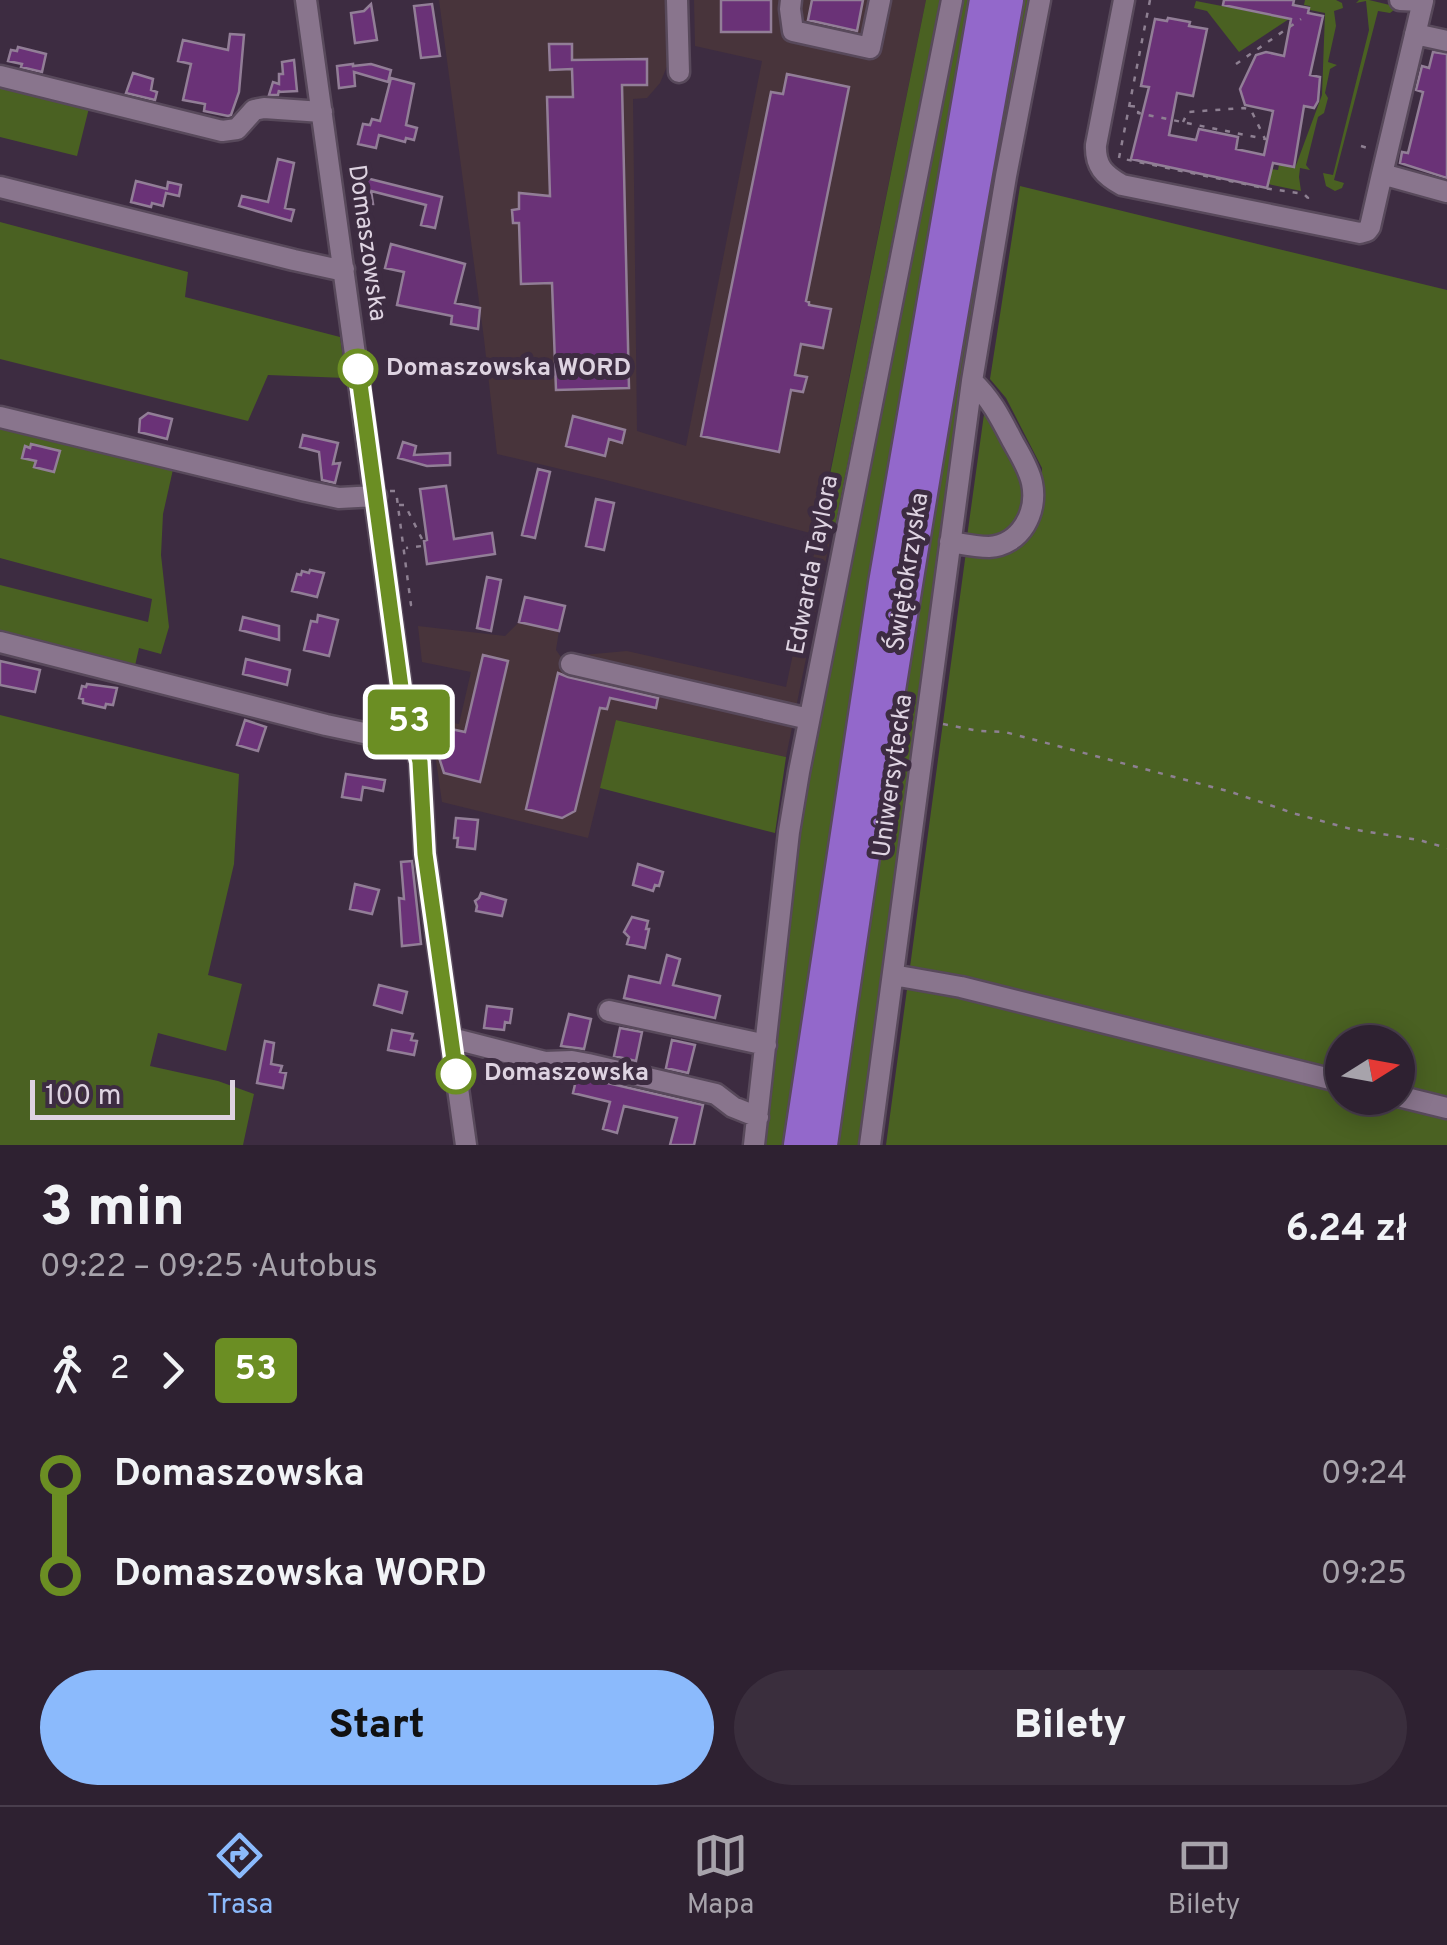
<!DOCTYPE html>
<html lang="pl">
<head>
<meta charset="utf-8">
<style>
	:root { --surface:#2e2131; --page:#3a2e3d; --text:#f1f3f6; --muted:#a7a3ab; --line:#493e4d; --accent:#8bbafc }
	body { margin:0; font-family:Overpass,sans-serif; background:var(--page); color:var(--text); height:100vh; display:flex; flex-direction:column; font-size:38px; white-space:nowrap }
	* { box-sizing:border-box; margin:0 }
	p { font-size:32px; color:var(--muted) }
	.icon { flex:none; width:55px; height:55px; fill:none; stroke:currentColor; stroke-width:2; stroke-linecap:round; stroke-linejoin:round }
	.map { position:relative; height:1145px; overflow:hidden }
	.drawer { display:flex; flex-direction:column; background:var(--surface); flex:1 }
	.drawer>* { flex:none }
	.badge { padding:0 20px; border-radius:8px; font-size:35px; line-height:65px }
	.needle { width:65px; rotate:79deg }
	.tools { position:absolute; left:1325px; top:1025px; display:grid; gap:20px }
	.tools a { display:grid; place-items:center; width:90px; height:90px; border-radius:50%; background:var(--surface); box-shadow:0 5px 25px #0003,0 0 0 2px var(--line); font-size:50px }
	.scale { position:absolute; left:30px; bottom:25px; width:205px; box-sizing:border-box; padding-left:10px; border:5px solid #ded3e1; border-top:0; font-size:28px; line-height:35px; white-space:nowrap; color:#ded3e1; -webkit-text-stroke:8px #3d2c41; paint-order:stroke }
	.map>.badge { position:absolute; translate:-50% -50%; box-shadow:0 0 0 5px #fff }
	.legs { display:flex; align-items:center; gap:15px; height:110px; padding:0 40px; font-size:32px }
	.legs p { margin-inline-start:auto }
	.summary { display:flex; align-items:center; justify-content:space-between; height:170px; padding:0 40px }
	h1 { font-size:55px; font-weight:800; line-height:75px }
	.button { display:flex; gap:20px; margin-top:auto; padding:20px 40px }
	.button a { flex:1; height:115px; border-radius:60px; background:var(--accent); color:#111; font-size:40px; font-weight:800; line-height:115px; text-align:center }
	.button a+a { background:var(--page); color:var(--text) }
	ul { padding:0 40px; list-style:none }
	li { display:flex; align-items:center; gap:35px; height:100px; font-size:38px }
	li i { display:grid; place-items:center; width:15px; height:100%; margin:0 12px; background:currentColor }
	li i::after { content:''; width:25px; height:25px; margin:-12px; border:8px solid; border-radius:50%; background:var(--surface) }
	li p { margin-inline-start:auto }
	li:first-child i { background:linear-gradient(#0000 50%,currentColor 0) }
	li:last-child i { background:linear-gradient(currentColor 50%,#0000 0) }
	.tab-bar { display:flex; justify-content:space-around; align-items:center; height:140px; border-top:2px solid var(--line); background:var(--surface); font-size:28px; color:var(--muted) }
	.tab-bar a { display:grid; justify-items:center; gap:5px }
	.tab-bar .selected { color:var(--accent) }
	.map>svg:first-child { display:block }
</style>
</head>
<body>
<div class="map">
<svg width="1447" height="1145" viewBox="0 0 1447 1145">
	<rect width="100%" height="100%" fill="#3d2c41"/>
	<path fill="#48343b" d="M439,0h230l1,59 -10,24 -13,15 -14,1 4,332 49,15 76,-385 -67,-15 -1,-46h232l-108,530 12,10 -44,217 -169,-37 -29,118 -146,-36 -12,-83 29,5 12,-52 -49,-10 -4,-36 87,10 14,-14 40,9 -3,19 5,7 66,-6 159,36 32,-152 -212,-55 -109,-26 -13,-115z"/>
	<path fill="#4a6122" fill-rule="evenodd" d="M926,0h14l-105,527h-5l-9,-8z
		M959,0h12l-48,270 -71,415 -69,460h-21l39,-346z
		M1022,0h11l-168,1145h-32l127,-808z
		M1305,0h31l6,3 1,5 -9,3 2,15 -8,36 9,3 -7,4 -5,24 3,5 -4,15 -6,4 -12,48 4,5 -10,-2 -1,9 2,14 -33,-7 3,-15 7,1 1,-5 16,3 27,-73 3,-82 -15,-3v-4l-6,-1z
		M1359,0h10l29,7 -8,6 -12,-2 -44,169 10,3 -2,5 -7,3 -9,-5 -3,-13 10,2 36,-145 -3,-29 -10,2z
		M1196,1l93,18 -50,33 -32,-41 -13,-3z
		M0,81l90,23 -13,52 -77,-19z
		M1020,186l427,104v855h-561l80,-593 35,-1 41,-65v-18l-36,-70 -16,-19zM1342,1042h56v56h-56z
		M0,222l188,50 -3,25 155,40 6,41 -78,-3 -20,46 -248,-62z
		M985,407l37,75 2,23 -8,20 -24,14 -25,-2z
		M0,423l174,42 -11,49 -2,41 8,72 -8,27 -22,-6 -5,22 -134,-34v-51l148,37 4,-23 -152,-41z
		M0,715l239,59 -5,90 -26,111 34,9 -16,67 -68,-18 -8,33 68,15 36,13 -11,51h-243z
		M616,720l170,37 -11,76 -175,-45z"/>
	<path fill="#6a3277" stroke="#927e97" stroke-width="2.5" d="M721,0h50v32h-50z
		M812,0h51l-6,31 -49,-11z
		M1224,0h70l-1,5 16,3 -1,5 15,3 -13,59 10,2 -2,24 -4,7 -10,-2 -10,61 -21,-4 -6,25 -136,-29 18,-72 -8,-1 14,-67 12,2 1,-3 22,4 -1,4 18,3 -14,67 -16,-3 -8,42 27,5 3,-11 39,8 -2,12 28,6 9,-44 -28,-6 -5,-16 16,-34 10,-3 18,4 7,-37 -68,-14z
		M371,4l6,36 -22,3 -4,-30 13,-2z
		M432,4l8,52 -19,2 -7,-52z
		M230,34l14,1 -5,57 -8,23 -3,1 -24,-5 1,-7 -22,-4 8,-36 -13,-3 5,-21 45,10z
		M549,44h23v16l75,-1v26h-25l7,303 -73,2 -4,-107 -31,1 -2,-61h-6l-1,-13 7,-1v-16l31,3 -3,-99h26l-1,-28 -22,1z
		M18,47l28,7 -4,18 -21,-5 1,-3 -14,-3 3,-11 6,1z
		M1433,52l14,2v124l-47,-15 2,-11 6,1 15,-61 -7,-2 6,-24 7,2z
		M294,60l3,31 -18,1v-2l-1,5h-9l4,-13 6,2v-10h4l-1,-12z
		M353,64v2l18,-2 20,6 -3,12 -34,-10 1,14 -16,2 -2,-22z
		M133,73l20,6 -2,11 6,2 -2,8 -29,-7z
		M787,74l62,13 -43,214 3,1v3l22,4 -8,39 -22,-4 -6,31 12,2 -4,15 -12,-2 -12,62 -78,-16 70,-344 12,2z
		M391,78l23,6 -8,41 11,3 -3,12 -8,-2 -1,4 -26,-7 -3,13 -18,-4 5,-20 7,1 2,-6 8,2z
		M278,159l16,4 -9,45 9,2 -3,11 -52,-15 3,-10 26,6z
		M366,178l76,19 -7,31 -14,-3 5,-20 -55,-14 2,13h-5l2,10 -12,2 -5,-36z
		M136,181l31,8 1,-7 13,3 -2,11 -13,-3 -3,13 -11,-3 -1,4 -20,-5z
		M391,244l74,20 -10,39 25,5 -2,21 -27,-5 1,-8 -55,-11 7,-33 -19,-4z
		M148,413l24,6 -5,20 -28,-7 1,-13z
		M573,416l52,14 -3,13 -13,-4 -4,17 -39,-10z
		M303,435l35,8 -5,21 7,-1 -5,20 -13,-3 -3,-28 -19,-5z
		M403,442l13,4 -2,9 36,-2v12l-23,1 -29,-8z
		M31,444l29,7 -6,21 -20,-5 2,-6 -14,-3 3,-12 5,2z
		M538,469l12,3 -15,66 -13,-3z
		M446,486l8,53 38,-6 3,21 -68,10 -3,-23 3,-1 -7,-51z
		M596,499l18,4 -10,47 -18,-4z
		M310,570l14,3 -7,24 -25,-6 5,-17 4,1 1,-4 7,2z
		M487,577l14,3 -10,51 -14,-3z
		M525,597l40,9 -6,25 -40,-9z
		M318,615l20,5 -9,36 -25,-6 7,-29 6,1z
		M243,617l36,9v14l-39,-10z
		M483,655l25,6 -28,121 -36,-9 -8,-25 10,-20 19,4z
		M246,659l44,11 -3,15 -44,-11z
		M0,661l40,9 -5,22 -35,-7z
		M558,673l10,4 90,21 -2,10 -46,-10 -3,11 -7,-1 -25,103 -13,7 -36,-9z
		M87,684l30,4 -4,17 -7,-1 -1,4 -22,-5v-4l-4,-1 3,-12 4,1z
		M245,720l21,7 -8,24 -21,-6z
		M346,774l39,6 -2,11 -20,-4 -2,13 -19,-3z
		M456,818l22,2 -3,29 -18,-2 1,-9h-4z
		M412,861l9,83 -19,2 -3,-48 5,1 -3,-37z
		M638,864l25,8 -4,14 -4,-1 -2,6 -20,-6z
		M355,884l24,6 -7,24 -22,-5z
		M481,893l25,7 -4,16 -26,-5 1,-5 -2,-5 4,-3z
		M632,917l16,4 -2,8h3l-4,19 -18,-4 2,-7 -5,-5z
		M667,955l13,4 -7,26 47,11 -5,22 -91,-20 5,-22 31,7z
		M379,985l28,7 -5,21 -28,-8z
		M487,1006l25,3 -2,14 -5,-1 -1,8 -20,-2z
		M569,1014l22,5 -7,30 -23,-3z
		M620,1028l22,4 -6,29 -22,-5z
		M392,1030l21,4 -2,6 6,1 -3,14 -26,-5z
		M672,1040l23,5 -7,28 -22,-5z
		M265,1041l9,2 -3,21 11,2 -2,6 6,1 -3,15 -26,-5z
		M577,1076l126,29 -9,40h-24l7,-27 -53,-12 -7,27 -14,-4 7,-27 -37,-9z"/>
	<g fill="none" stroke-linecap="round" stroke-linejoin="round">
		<g stroke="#58495b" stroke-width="25">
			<path id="minor" d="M306,0l95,687 19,75 5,92 41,291
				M677,0l2,72
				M791,0l-1,9 3,22 77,17 10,-48
				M1124,0l-28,145c-1,21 8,30 26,40l238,48 7,-2 3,-4 12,-53
				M1400,0l23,1 -41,173 65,18
				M1415,34l32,7
				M0,76l222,55 15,-2 17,-19 10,-2 58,4
				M0,187l294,73 41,9h9
				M0,417l306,74 33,7 37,-2
				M950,542c12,2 26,5 39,5 32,-2 49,-35 43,-64 -3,-15 -13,-30 -20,-43 -12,-23 -21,-41 -40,-59
				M0,642l326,83 90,19
				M571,664l238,55
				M893,975l68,12 381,95
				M609,1011l157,34
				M451,1038l94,24 27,-1 16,3 128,30 17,13 25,10
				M1398,1096l49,12
				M754,1145l35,-313 10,-60 153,-772
				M870,1145l102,-764 34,-205 34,-176"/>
		</g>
		<g stroke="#58495b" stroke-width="35">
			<path id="highway" d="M799,1145l85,-562 101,-583
				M822,1145c53,-383 117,-765 186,-1145"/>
		</g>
		<path stroke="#8e8092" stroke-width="2.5" stroke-dasharray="5 8" stroke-linecap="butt" d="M1150,0l-31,158 145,30 40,6 4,4 -2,7
			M1236,64l65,-45
			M1130,106l9,1 -1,6 127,26 -14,-29 -7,-2 -56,4 -5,10
			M1361,146l10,3
			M390,491h6l15,114h-5
			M399,505h6l17,34v7l-16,2
			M943,724l36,7 26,1 226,60 65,22 55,15 68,11 28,8"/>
		<use href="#minor" stroke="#89758d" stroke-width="20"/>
		<use href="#highway" stroke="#9368cb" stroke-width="30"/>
	</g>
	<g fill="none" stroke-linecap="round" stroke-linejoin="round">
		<g stroke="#fff" stroke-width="22">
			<path id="line-1" d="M358,369l43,318 19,75 5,92 31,220"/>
		</g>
		<use href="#line-1" stroke="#6b8e23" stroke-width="15"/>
	</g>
	<g fill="#fff" stroke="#6b8e23" stroke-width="5">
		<circle cx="358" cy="369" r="18"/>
		<circle cx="456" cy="1074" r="18"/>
	</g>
	<g text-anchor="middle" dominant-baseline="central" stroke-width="10" stroke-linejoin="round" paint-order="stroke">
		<g font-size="25" fill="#ded3e1" stroke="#3d2c41">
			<text transform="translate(366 243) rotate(82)">Domaszowska</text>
			<text transform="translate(814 565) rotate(-79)">Edwarda Taylora</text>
			<text transform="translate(909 572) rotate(-81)">Świętokrzyska</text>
			<text transform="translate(894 776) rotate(-82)">Uniwersytecka</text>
		</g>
		<g font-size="25" font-weight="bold" fill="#ded3e1" stroke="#3d2c41" text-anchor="start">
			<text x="386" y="369">Domaszowska WORD</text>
			<text x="484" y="1074">Domaszowska</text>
		</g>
	</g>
</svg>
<div class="tools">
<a><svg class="needle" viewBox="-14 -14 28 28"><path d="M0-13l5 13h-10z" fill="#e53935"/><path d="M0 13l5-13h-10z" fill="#a7a3ab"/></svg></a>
</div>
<div class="scale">100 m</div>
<b class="badge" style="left:409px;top:722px;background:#6b8e23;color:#fff">53</b>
</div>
<section class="drawer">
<div class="summary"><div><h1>3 min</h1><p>09:22 – 09:25 · Autobus</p></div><b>6.24 zł</b></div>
<div class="legs"><svg class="icon" aria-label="walk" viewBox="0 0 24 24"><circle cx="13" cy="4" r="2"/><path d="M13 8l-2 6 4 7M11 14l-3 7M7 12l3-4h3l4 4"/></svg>2<svg class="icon" aria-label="forward" viewBox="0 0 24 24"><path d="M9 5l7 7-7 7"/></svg><b class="badge" style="background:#6b8e23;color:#fff">53</b></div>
<ul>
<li><i style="color:#6b8e23"></i><b>Domaszowska</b><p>09:24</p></li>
<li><i style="color:#6b8e23"></i><b>Domaszowska WORD</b><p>09:25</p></li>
</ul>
<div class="button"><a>Start</a><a>Bilety</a></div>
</section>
<nav class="tab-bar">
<a class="selected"><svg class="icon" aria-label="directions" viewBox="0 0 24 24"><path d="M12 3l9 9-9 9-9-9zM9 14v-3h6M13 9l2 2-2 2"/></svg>Trasa</a>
<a><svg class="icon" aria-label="map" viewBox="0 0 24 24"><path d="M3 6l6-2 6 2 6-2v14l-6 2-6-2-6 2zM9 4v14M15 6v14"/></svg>Mapa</a>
<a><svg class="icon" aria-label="tickets" viewBox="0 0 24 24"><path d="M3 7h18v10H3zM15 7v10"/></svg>Bilety</a>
</nav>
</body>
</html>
